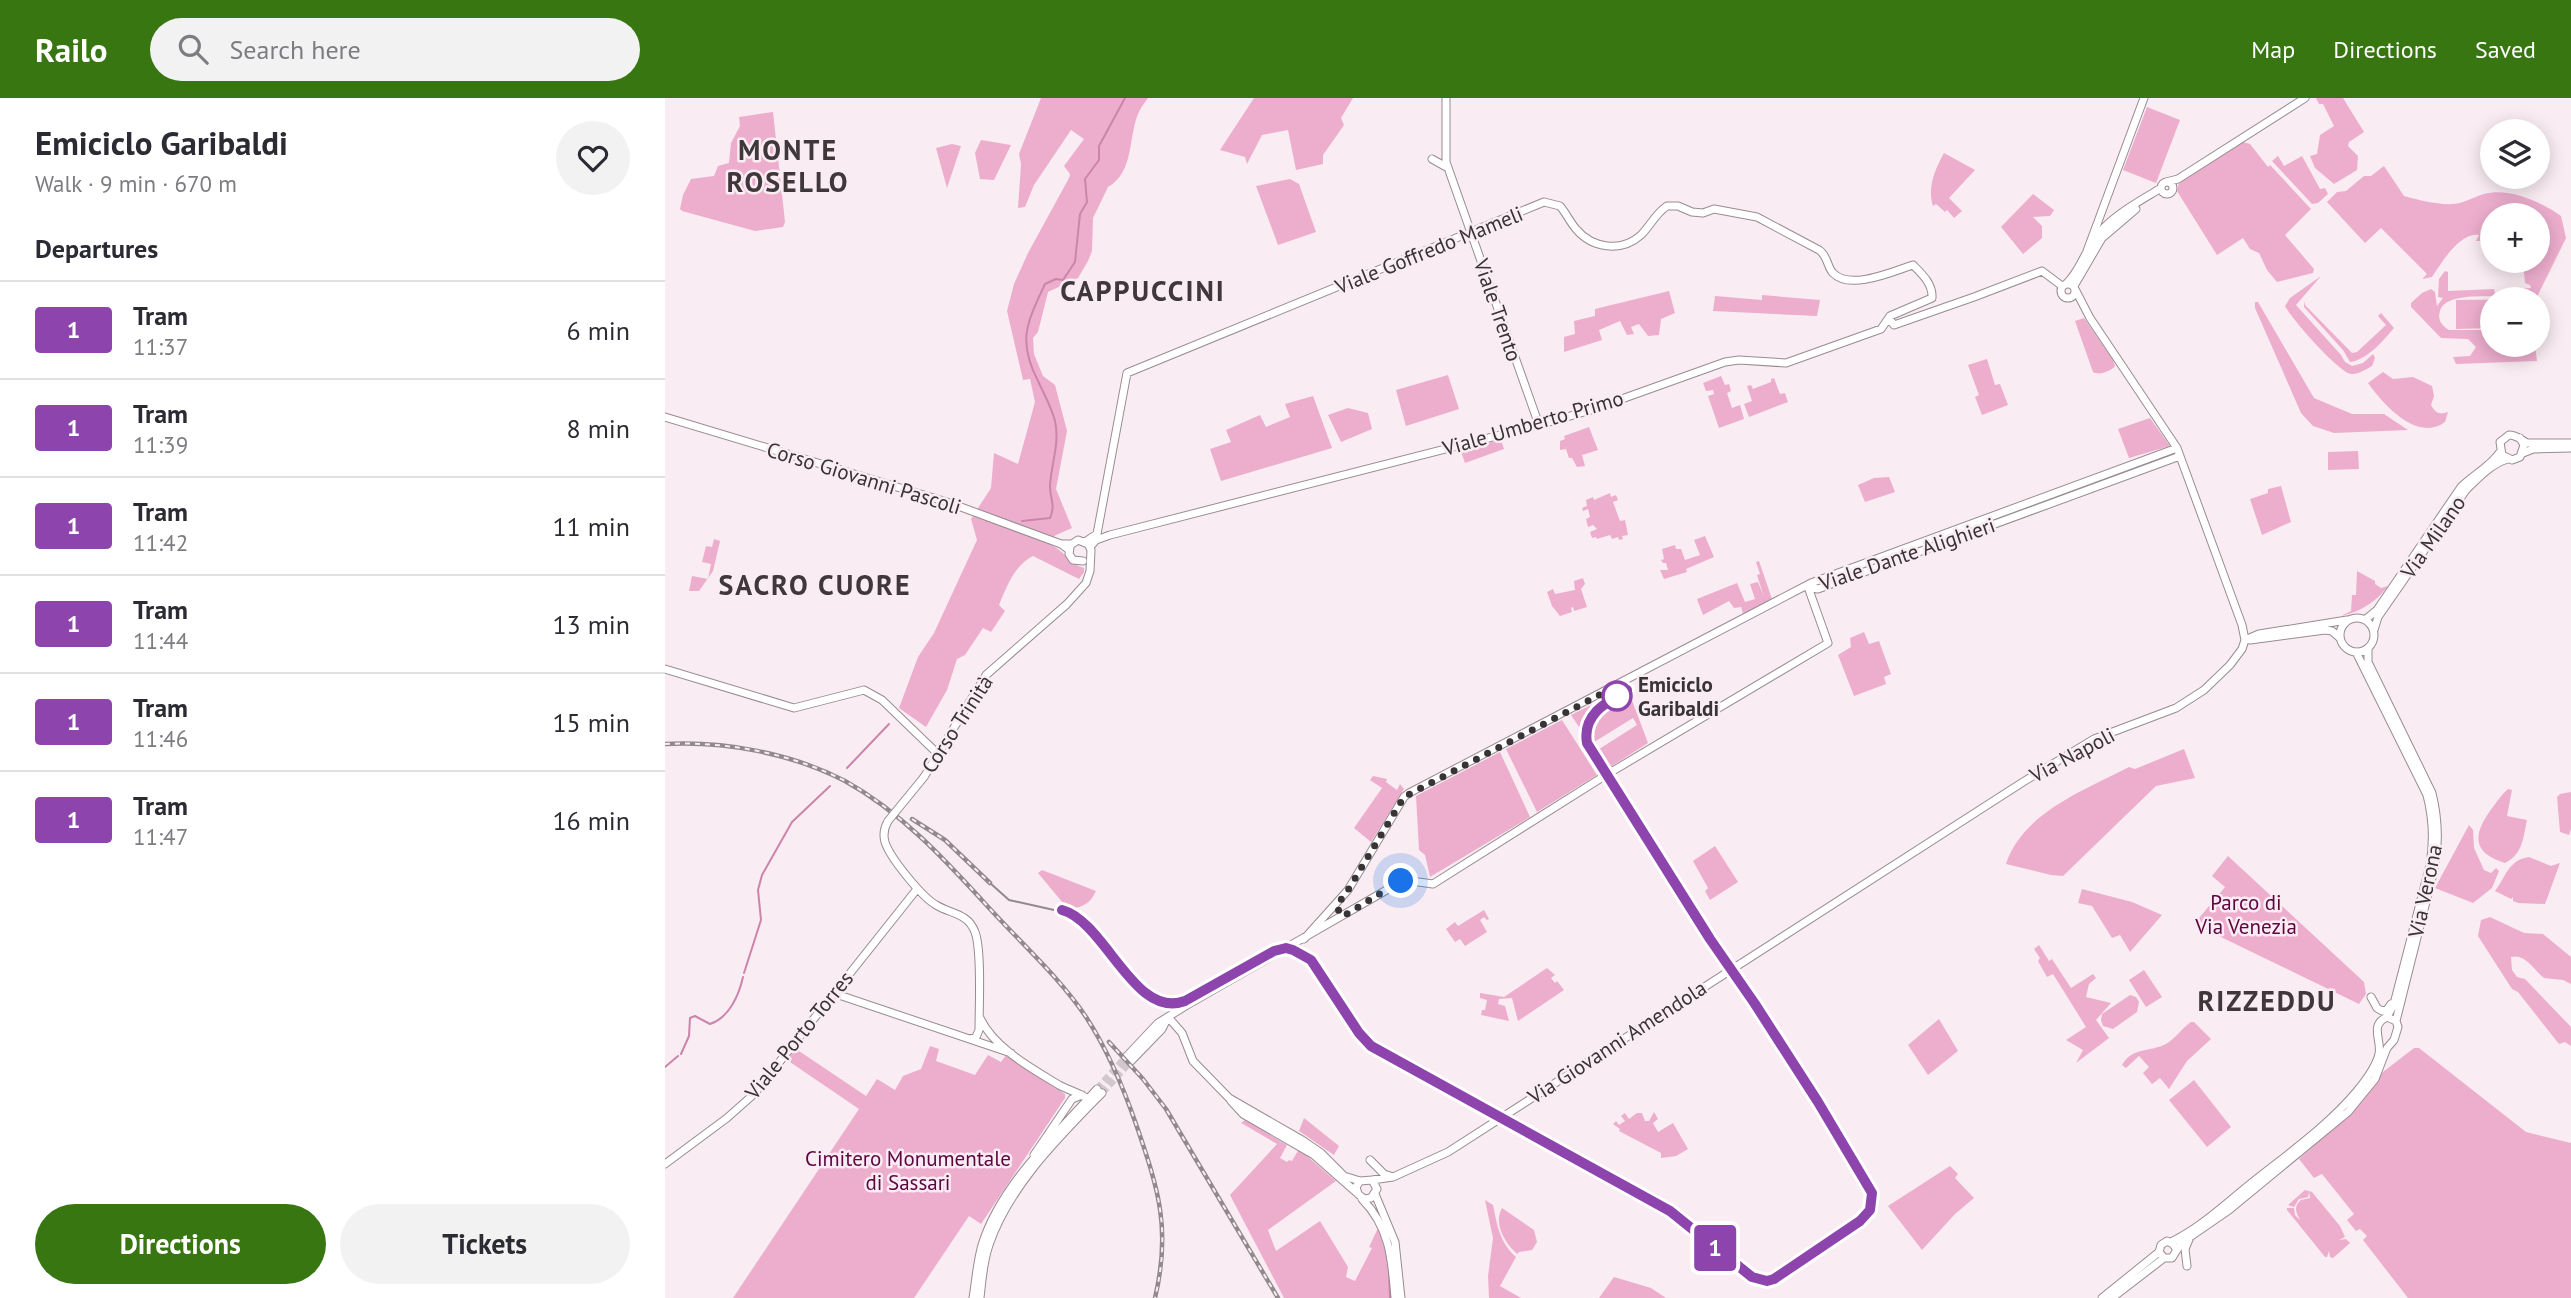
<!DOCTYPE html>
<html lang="en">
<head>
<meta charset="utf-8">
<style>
	:root { --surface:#fff; --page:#f2f2f3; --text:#2b2b33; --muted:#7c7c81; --line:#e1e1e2; --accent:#377611 }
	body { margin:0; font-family:"PT Sans",sans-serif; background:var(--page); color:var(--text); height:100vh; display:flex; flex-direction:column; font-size:26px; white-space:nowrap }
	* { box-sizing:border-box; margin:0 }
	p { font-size:23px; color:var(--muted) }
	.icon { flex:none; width:38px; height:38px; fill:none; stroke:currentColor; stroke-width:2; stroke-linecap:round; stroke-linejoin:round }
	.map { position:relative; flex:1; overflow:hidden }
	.details { display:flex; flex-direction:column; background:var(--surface); width:665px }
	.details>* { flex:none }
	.badge { padding:0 14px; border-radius:5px; font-size:24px; line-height:46px }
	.tools { position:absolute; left:1815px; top:21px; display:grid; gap:14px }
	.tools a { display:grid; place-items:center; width:70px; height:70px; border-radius:50%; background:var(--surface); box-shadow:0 4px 18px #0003; font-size:35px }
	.you { position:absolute; width:35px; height:35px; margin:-18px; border:5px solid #fff; border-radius:50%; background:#1a73e8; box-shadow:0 0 0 10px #1a73e833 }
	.map>.badge { position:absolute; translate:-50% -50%; box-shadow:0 0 0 4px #fff }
	h2 { padding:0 35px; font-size:26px; line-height:63px }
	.round { display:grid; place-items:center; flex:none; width:74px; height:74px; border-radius:37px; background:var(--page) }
	.headline { display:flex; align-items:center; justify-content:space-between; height:119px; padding:0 35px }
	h1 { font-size:33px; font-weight:700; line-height:52px }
	.primary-button { display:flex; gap:14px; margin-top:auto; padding:14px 35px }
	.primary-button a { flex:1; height:80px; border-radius:42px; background:var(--accent); color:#fff; font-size:28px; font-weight:700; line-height:80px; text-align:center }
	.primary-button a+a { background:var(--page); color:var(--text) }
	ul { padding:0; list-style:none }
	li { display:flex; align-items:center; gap:21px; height:98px; padding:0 35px; border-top:2px solid var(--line) }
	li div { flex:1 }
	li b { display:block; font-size:26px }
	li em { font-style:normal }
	li .badge { min-width:77px; font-weight:700; text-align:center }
	header { display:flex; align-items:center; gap:42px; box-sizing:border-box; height:98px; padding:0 35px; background:var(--accent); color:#fff }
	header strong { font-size:33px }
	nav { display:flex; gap:38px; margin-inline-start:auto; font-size:24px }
	.search { width:490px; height:63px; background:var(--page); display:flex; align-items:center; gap:18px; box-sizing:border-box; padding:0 24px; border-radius:38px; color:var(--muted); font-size:26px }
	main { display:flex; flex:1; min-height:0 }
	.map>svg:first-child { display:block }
</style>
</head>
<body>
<header>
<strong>Railo</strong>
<div class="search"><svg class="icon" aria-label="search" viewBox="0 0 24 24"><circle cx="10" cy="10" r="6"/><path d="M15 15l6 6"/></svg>Search here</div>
<nav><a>Map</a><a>Directions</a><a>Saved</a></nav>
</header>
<main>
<section class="details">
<div class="headline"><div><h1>Emiciclo Garibaldi</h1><p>Walk · 9 min · 670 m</p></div><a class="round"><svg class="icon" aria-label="heart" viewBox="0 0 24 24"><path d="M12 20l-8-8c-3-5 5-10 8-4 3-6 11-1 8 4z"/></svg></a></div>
<h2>Departures</h2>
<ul>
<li><span class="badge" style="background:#8e44ad;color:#fff">1</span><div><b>Tram</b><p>11:37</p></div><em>6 min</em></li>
<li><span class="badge" style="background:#8e44ad;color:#fff">1</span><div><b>Tram</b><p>11:39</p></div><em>8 min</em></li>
<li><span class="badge" style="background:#8e44ad;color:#fff">1</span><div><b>Tram</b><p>11:42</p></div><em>11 min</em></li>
<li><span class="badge" style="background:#8e44ad;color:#fff">1</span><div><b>Tram</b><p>11:44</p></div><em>13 min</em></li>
<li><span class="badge" style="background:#8e44ad;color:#fff">1</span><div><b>Tram</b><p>11:46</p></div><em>15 min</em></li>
<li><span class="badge" style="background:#8e44ad;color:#fff">1</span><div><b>Tram</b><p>11:47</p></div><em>16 min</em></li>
</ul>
<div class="primary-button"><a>Directions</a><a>Tickets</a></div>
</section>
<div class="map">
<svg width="1906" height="1200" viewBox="0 0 1906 1200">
	<rect width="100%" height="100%" fill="#f9ecf2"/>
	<path fill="#edaece" d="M376,0h107c-3,4 -7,9 -9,14 -11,22 -4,60 -31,75l-15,31 -1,33 -4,10 -10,17 -30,14 -10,40 -5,6 1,16 9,22 12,9 12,46 -11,58 16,39 -16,7 -9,8c20,8 18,19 37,25v4l-5,7 -46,-23c-19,10 -26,30 -34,49l6,6 -14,21 -8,-4 -18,27 -8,4 -10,31 -21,37 -27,-19 19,-51 16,-24 43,-93 -6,-21 20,-31 3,-35 24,11 17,-62 -5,-23 -7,1 -16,-69 7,-27 14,-31 41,-75 1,-4 -6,-8 20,-27 -13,-9 -37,55 -9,22 -7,1 3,-44 -2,-10z
		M589,0h99l-12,20 3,7 -21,30v9l-27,6 -8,-40 -26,5 -15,29 -2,-7 -25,-7z
		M1651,0h27l21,34 -15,10 -1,4 10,10 -1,14 -23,14 -19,-16 -5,-12 7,-2 3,-19 14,-9 -11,-22h-4z
		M1482,9l33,13 -24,63 -33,-13z
		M108,14l12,110 -2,5 -28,4 -73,-20 -2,-2 3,-14 8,-16 23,-3 4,-10 11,-3 2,-20 9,-17 -1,-9z
		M316,42l30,5 -17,35 -14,-1 -5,-26z
		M1578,44l7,2 18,23 2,-2 41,44 -26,26 29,34 -1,4 -36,9 -10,-12 -8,-17 -9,-4 -7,-11 -26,17 -40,-64 2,-9z
		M287,46l9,2 -14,42 -11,-40z
		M1279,55l31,17 -26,28 13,13 -8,7 -7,-8 -2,2 -9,-8 -3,2c-6,-18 2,-37 11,-53z
		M1613,58l6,10 18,-10 18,33 5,-1 3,6 -10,9 -6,1 -40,-43z
		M1719,68l20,30c15,4 34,9 49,8 12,-1 20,-7 31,-10 25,-7 57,8 77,22l5,22 -30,61h-18l-6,-2c-18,0 -67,-6 -72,14 -3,9 2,15 9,19h43v15h43l2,16 -81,3 -3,-7 17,-1 6,-9 -8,-8 -27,-1 -30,-31v-4l11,-10 9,-4 4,3 2,14 6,-8 -5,-1 1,-18 6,-8 3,1v19l46,-2 1,4h23v-4l13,-1 -1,-3 -5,-2 -2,-22h14v-46h-45v36l-9,1v-11h-7l3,-6c-19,-3 -37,27 -47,42l-10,2 5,-5 -46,-46 -16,15 -38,-41 10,-10 9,-1 18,-15h7z
		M625,81l9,5 17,48 -38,13 -22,-59z
		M1368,96l21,16 -4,6 -17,1 9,9v12l-19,16 -22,-27z
		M1656,178l-25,29 45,50 4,7 7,4 11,-3 10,-9 2,4 -3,8c-6,3 -14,9 -21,8 -13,-2 -61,-57 -66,-68l5,-8z
		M1004,193l6,22 -14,6 -2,16 -11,1 -9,-12 -8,3 3,7 -7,1 -7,-14 -21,9 3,10 -38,12v-15l11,-3 -1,-13 21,-5v-7z
		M1097,197l58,5 -3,16 -104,-5 2,-15 47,4z
		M1827,201v29l-36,1v-29l53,-1z
		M1639,203l1,4 47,48 5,-1 29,-27 -8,-9 3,-3 13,15c-10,12 -27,32 -44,34l-7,-12 -39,-43z
		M1590,204h3l56,96 38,16h32l24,16 -74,3 -21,-7 -12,-13 -46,-105z
		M1419,220l29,42 2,6c-4,5 -16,10 -22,6l-18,-51z
		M1322,261l8,26 5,-1 8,21 -26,10 -7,-18 4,-2 -11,-30z
		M1718,274l10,7 20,-2 19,9 2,10 -3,9c4,8 9,10 17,7l-3,10c-28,21 -63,-19 -77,-39z
		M783,277l11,34 -53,17 -10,-36z
		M1056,278l4,9 4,-1 2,7 -4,2 5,15 8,-3 4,14 -25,9 -11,-32 6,-2 -1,-4 -7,1 -3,-8z
		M1109,280l6,16 5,-1 3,9 -39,15 -5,-13 8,-3 -5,-15 4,-1 2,4 18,-7v-3z
		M648,298l19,52 -111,33 -11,-32 21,-7 -5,-12 34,-15 6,12 24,-10 -5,-13z
		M683,310l20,5 4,16 -31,13 -13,-27z
		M1485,320l20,28 -41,12 -11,-29z
		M924,329l9,23 -16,5 3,11 -8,1 -5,-9h-3l-3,-9 -6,1v-9l5,-2 -1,-3z
		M836,342l3,9 -39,14 -5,-14z
		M1693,353l1,18 -31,1v-18z
		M1224,379l6,15 -30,10 -7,-17 16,-7z
		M1616,388l10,36 -29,13 -12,-36 18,-6v-4z
		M945,395l1,4 5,-2 2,5 -5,2 7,19 5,-1 3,15 -6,1 1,3 -4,1 -1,-3 -6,2 -2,-4 -13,4 -1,-2 -4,1 -2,-6 7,-3 -4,-4 -5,2 -2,-8 4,-2 -2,-8 -5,2 -1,-3 5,-2 -1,-6 7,-3 1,3z
		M1040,438l9,21 -28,12 1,3 -23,7 -4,-9h8l-2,-7h-3l-2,-3 3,-1 -2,-10 13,-4 1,4h5l4,11 15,-5 -6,-15z
		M49,441l6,2 -7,30 -14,20h-10l3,-15 16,3 3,-15 -9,-2 4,-16 6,1z
		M1094,463l13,38 -29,15 -2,-7 -7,1 -5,-7 -26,14 -6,-16 40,-16 8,19 10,-3 -5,-15 8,-2 6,15 -7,-22 3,-1 -4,-12z
		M1692,473l18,10v3l6,4 7,-2c-12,16 -28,26 -47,30l10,-5 1,-16h4z
		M918,480l2,6 -4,5 6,18 -13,4 -1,-4 -2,1 1,4 -12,4 -8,-10 -5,-14 6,-3 2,5 20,-4 -1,-9z
		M1199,534l5,12 10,-3 12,33 -7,3 2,7 -32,12 -16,-41 13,-8 -1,-9z
		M962,589l21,56 -41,26 -11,-18 41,-26 -4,-7 -42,26 -2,-8h-4l-14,-21z
		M897,622l35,55 -60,37 -31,-63z
		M1519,651l11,29 -39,8 -93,90 -12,-1 -45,-11c16,-51 79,-74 123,-97l6,2z
		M835,654l30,65 -100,60 -5,-22 -6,-5 -3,-54z
		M708,678l14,3 -1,3 11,8 3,-6 4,5 -33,53 -17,-14 28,-40 -12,-8z
		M1843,691l4,1 -5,26 20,4c-4,18 -4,34 -22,43 -33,-10 -32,-28 -15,-52 6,-8 11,-16 18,-22z
		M1906,694v37l-2,6 -9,-3 -3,-35 3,-3z
		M1804,727l4,5 1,18 10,22 7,3 5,-5 3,3 -7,17 -19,15 -38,-15z
		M1050,748l23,36 -28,18 -5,-9 3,-3 -15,-27z
		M1563,758l136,126 2,12 -7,10 -165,-80 31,-37 -13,-11z
		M1864,759l22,9 9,-3 -15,41 -27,-1 -5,-2v-4l-2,2 -16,-8c11,-14 13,-31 34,-34z
		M377,772l54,21c-6,13 -14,17 -28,18l-30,-36z
		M1417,791l50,13 30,13 -32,37 -10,-17 -8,3 -20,-32 -14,-3z
		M819,812l5,9 -2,1 -3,-3 -4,3 7,12 -22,14 -5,-7 -5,3 -9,-13 9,-7 3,4z
		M1825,819l34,16 19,1 28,23v27l-8,-4 -19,-2c-10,-8 -19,-25 -33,-21l1,13 5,7 8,2 46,48v19l-6,-4 -6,2 -41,-52 -6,-3 -34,-53 3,-16z
		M1374,847l10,16 3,-2 19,29 22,-14 3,4 -7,6 -3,13 25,6 -15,17 13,18 -33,25 7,-13 -17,-10 20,-13 -33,-53 -6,3 -9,-16 2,-3 -6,-9z
		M882,870l8,7 -4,3 4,5 2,-2 7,9 -46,31 -6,-23 -13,1 -1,5 7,2 4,15 -28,-6 1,-5h3l2,-10 -7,-2v-5l24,4z
		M1479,872l18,27 -16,10 -17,-27z
		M1465,897l6,2 3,5 -2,10 -24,17 -10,-3 -2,-6 1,-6z
		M1274,921l19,32 -30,24 -20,-30z
		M1526,924h3l17,17 -24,22 -18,28 -9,-11 -8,6 -9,-11 6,-6 -10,-11 -13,12 -4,-3c10,-18 29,-13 44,-21 9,-5 16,-16 25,-22z
		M265,948l9,3 -3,12 39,14 13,-20 13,7 5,-7 59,39v4l-84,126 -12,-8 -55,82h-181l126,-189 -72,-49 9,-11 70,47 11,-17 18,11 8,-14 18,-7z
		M1749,950h5l107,84 45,11v155h-163l-45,-58 4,-4 -7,-7 -4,2 -9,-11 7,-6 -32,-40 -8,4 -15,-19 52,-46 32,-41z
		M1529,982l37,47 -24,20 -38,-47z
		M989,1014l4,7 -5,4 5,9 15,-9 15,26 -12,7 -15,2v-5l-42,-22 1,-2 -7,-5 3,-3 3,4 6,-4 -4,-5 4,-3 4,6 8,-6h5l3,8h4z
		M639,1020l35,28 -5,9 -35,-24z
		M580,1022l42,25 -7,13 7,4 2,-2 3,1 7,-12 37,32 -68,49 8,21 44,-30 28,46 -2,10 9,4 17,-33 -3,-1 9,-19 10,32 2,38h-106l-54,-103 47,-51 -34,-20 -2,-1z
		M1285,1068l8,8 -3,4 19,20 -19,16 -33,36 -34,-44z
		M1640,1092l7,2 28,34 5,11 -6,3 7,-1 4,4 -17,15 -3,-1 -1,-6 -2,6h-2l-38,-47v-2h7l1,7 5,5c-4,-8 -7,-13 1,-20l9,-2 -1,-6 -1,5 -9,2 -5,8 -6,-2z
		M820,1102l8,5c4,20 7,38 23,52l-16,29 21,12h-32l-1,-22 5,-38z
		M837,1110l32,22 3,12 -5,8 -13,2 -2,2c-12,-11 -24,-30 -15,-46z
		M949,1179l37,11 15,10h-67z"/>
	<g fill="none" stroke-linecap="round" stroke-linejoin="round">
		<path stroke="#cc84aa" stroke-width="2" d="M357,423l28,-3c6,-14 0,-18 0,-32 1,-22 10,-42 5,-65 -3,-13 -11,-27 -17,-40 -21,-41 -11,-58 7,-97l11,-5 7,1 12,-18 5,-48 7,-12 -2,-23 14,-19v-14l26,-48
			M182,670l42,-44
			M79,875l17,-53 -3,-30 4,-15 30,-53 38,-36
			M16,956l8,-18 1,-18 5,-2 15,8c19,-6 29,-29 33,-47
			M0,969l13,-11
			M724,1172l1,28"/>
		<path stroke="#d2c7cc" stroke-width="7" stroke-dasharray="7 3.5" stroke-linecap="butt" d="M432,991l29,-32
			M437,995l29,-32"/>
		<g stroke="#978c91" stroke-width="9">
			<path id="secondary" d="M781,0v64l93,263
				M767,61l16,9
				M1501,84l12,-3 127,-81
				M1496 90a6 6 0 1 1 12 0a6 6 0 1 1-12 0Z
				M1422,153l57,-153
				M1396 193a7 7 0 1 1 14 0a7 7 0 1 1-14 0Z
				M1401,186c15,-14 19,-35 33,-51 16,-19 41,-32 62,-45
				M1409,188l28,-48 34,-29
				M1225,218v4l4,5 80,-28 68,-26 20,15
				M0,319l285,86 111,41 8,6
				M1855,340l4,7 -4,12 -8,3 -10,-5 -2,-13 9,-7c9,0 12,6 19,8h43
				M1858,355l10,-4 38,-1
				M420,444l12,-8 30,-161 417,-171 16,4c6,7 10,16 16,23 16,19 45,24 65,6 9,-9 15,-22 26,-29h11l14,6 11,1 11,-4 43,8 62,33c9,6 8,17 14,23 17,18 61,-2 80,-8 9,9 20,19 19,33l-42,18 -9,13 -95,34 -47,-3 -14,2 -134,48 -52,15 -429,110 -14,5 -6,7
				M405,450l-1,6 4,6 10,1
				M1143,489l10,2 362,-133
				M1675 537a17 17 0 1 1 34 0a17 17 0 1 1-34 0Z
				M1701,521l11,-9 84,-123c12,-12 30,-21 39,-35
				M1709,532l4,-13 88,-127c11,-11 26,-27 42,-31
				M1580,542l14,-6 88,-14
				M1585,542l75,-10 7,1 8,7
				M1703,551v13l64,131c6,24 7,48 3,73l-39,155
				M1691,554l71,143c6,23 7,46 3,70l-36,139 -7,13
				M0,571l129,39 70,-18 18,10 56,54
				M259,679l62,-102 81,-71 19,-21 4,-12 1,-21 -3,-6 -10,-4 -6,4h-10
				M223,723c-4,7 -5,14 -3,21 5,16 37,55 51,63 15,9 32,8 39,27 7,18 4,76 4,98l-3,7 -6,2
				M639,841l44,-49 56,-93 5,-4 402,-210 366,-135
				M168,895l178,60
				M1706,899l6,11 5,3 5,-1 4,-6
				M503,919l14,16 11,28 36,37 73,42 19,13 23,23 16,5 12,-1 5,9 -6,9 -7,1 -6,-5 -2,-7 4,-6
				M315,920c14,30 51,50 79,67 9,5 21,8 29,14
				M461,959l32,-34 34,-21 212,-122 29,4 173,-109 222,-132 -20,-56
				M466,963l31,-32 6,-12
				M566,1003l12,13 71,41 42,37
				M369,1057l38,-56 10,-4
				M705,1062l14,14 9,3
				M0,1066l62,-46 27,-24 163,-205
				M707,1082l21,-3 55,-25 575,-370 71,-43 82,-31 28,-18 26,-25 12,-16 3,-9 -3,-15 -65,-177 -87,-130 -15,-29
				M710,1096l20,48 6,56
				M697,1101c28,28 30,61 33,99
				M1506,1144c29,-14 53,-37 78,-57 36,-29 78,-58 108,-94 9,-11 19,-24 22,-37 3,-14 -10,-29 8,-37l9,4 2,6 -4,13 -7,8 -12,31 -27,33 -119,98 -48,33 -9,15h-8l-5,-6 2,-7 6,-4 6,3 4,6
				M1522,1168l-2,-17 5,-12
				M308,1200c3,-18 4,-36 9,-53 19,-61 74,-110 115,-156
				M315,1200c2,-18 3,-36 9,-53 20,-59 70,-108 113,-152
				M1437,1200l57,-46
				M1447,1200l52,-40"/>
		</g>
		<use href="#secondary" stroke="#fff" stroke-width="7"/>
		<path stroke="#92898d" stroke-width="2" d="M325,785l19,17 63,14 75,81 17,9 21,-3 89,-50 12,-3 7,1 18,10 48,74 12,13 299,165 76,63 15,6 13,-1 86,-58 10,-11 2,-17 -54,-91 -115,-174 -116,-185c-5,-28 19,-42 40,-53"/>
		<g stroke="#92898d" stroke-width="4.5">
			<path id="rail" d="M0,646c60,-3 126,9 180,37 58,32 102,81 146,129 32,35 69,68 95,107 23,35 38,72 51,110 22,64 34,103 18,171
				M247,721l33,21 45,43
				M444,944l34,37 23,30 112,189"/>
		</g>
		<use href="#rail" stroke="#f9ecf2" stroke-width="2" stroke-dasharray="5" stroke-linecap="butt"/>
		<g stroke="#978c91" stroke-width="9" stroke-linecap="butt">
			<path id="secondary-bridge" d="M223,723l36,-44"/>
		</g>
		<use href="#secondary-bridge" stroke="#fff" stroke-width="7"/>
	</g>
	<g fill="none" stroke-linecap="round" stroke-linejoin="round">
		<g stroke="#fff" stroke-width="16">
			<path id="line" d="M397,812c44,12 72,110 123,91l89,-50 12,-3 7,2 18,10 48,73 12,13 299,165 82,66 15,4 7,-2 86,-58 10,-11 2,-17 -54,-91 -63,-98 -45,-65 -123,-196c-5,-28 19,-41 40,-53"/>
		</g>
		<use href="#line" stroke="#8e44ad" stroke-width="10"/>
		<path stroke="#383335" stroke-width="7" stroke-dasharray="0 12.6" d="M736,783l-56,34h-5l-3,-10 11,-15 56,-93 201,-105 12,4"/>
	</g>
	<circle fill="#fff" stroke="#8e44ad" stroke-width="3.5" cx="952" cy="598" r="14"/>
	<g text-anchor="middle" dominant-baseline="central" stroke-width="5" stroke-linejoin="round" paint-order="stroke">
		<g font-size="21" fill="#383335" stroke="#f9ecf2">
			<text transform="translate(764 152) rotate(-22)">Viale Goffredo Mameli</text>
			<text transform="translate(833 212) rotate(71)">Viale Trento</text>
			<text transform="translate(868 325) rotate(-16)">Viale Umberto Primo</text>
			<text transform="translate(199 380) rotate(17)">Corso Giovanni Pascoli</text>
			<text transform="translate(1768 439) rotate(-55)">Via Milano</text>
			<text transform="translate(1242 456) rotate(-19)">Viale Dante Alighieri</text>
			<text transform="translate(292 626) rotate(-57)">Corso Trinità</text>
			<text transform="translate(1407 657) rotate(-28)">Via Napoli</text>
			<text transform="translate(1760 793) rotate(-78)">Via Verona</text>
			<text transform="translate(134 937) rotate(-51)">Viale Porto Torres</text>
			<text transform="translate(952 944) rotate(-33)">Via Giovanni Amendola</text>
		</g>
		<g font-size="21" font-weight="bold" fill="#383335" stroke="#f9ecf2" text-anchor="start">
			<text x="973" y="586">Emiciclo<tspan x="973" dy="24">Garibaldi</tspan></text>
		</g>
		<g font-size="21" fill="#5e0440" stroke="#f9ecf2">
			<text x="1581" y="804">Parco di<tspan x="1581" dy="24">Via Venezia</tspan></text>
			<text x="243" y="1060">Cimitero Monumentale<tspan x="243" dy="24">di Sassari</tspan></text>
		</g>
		<g font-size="28" font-weight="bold" letter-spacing="2" fill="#40373b" stroke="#f9ecf2">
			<text x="123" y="51">MONTE<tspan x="123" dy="32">ROSELLO</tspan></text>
			<text x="478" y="192">CAPPUCCINI</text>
			<text x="150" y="486">SACRO CUORE</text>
			<text x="1602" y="902">RIZZEDDU</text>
		</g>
	</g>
</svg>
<div class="tools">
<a><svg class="icon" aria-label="layers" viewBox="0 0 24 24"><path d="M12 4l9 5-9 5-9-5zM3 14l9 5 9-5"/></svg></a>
<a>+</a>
<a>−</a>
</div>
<div class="you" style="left:736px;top:783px"></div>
<b class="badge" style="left:1050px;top:1150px;background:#8e44ad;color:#fff">1</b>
</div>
</main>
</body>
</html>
